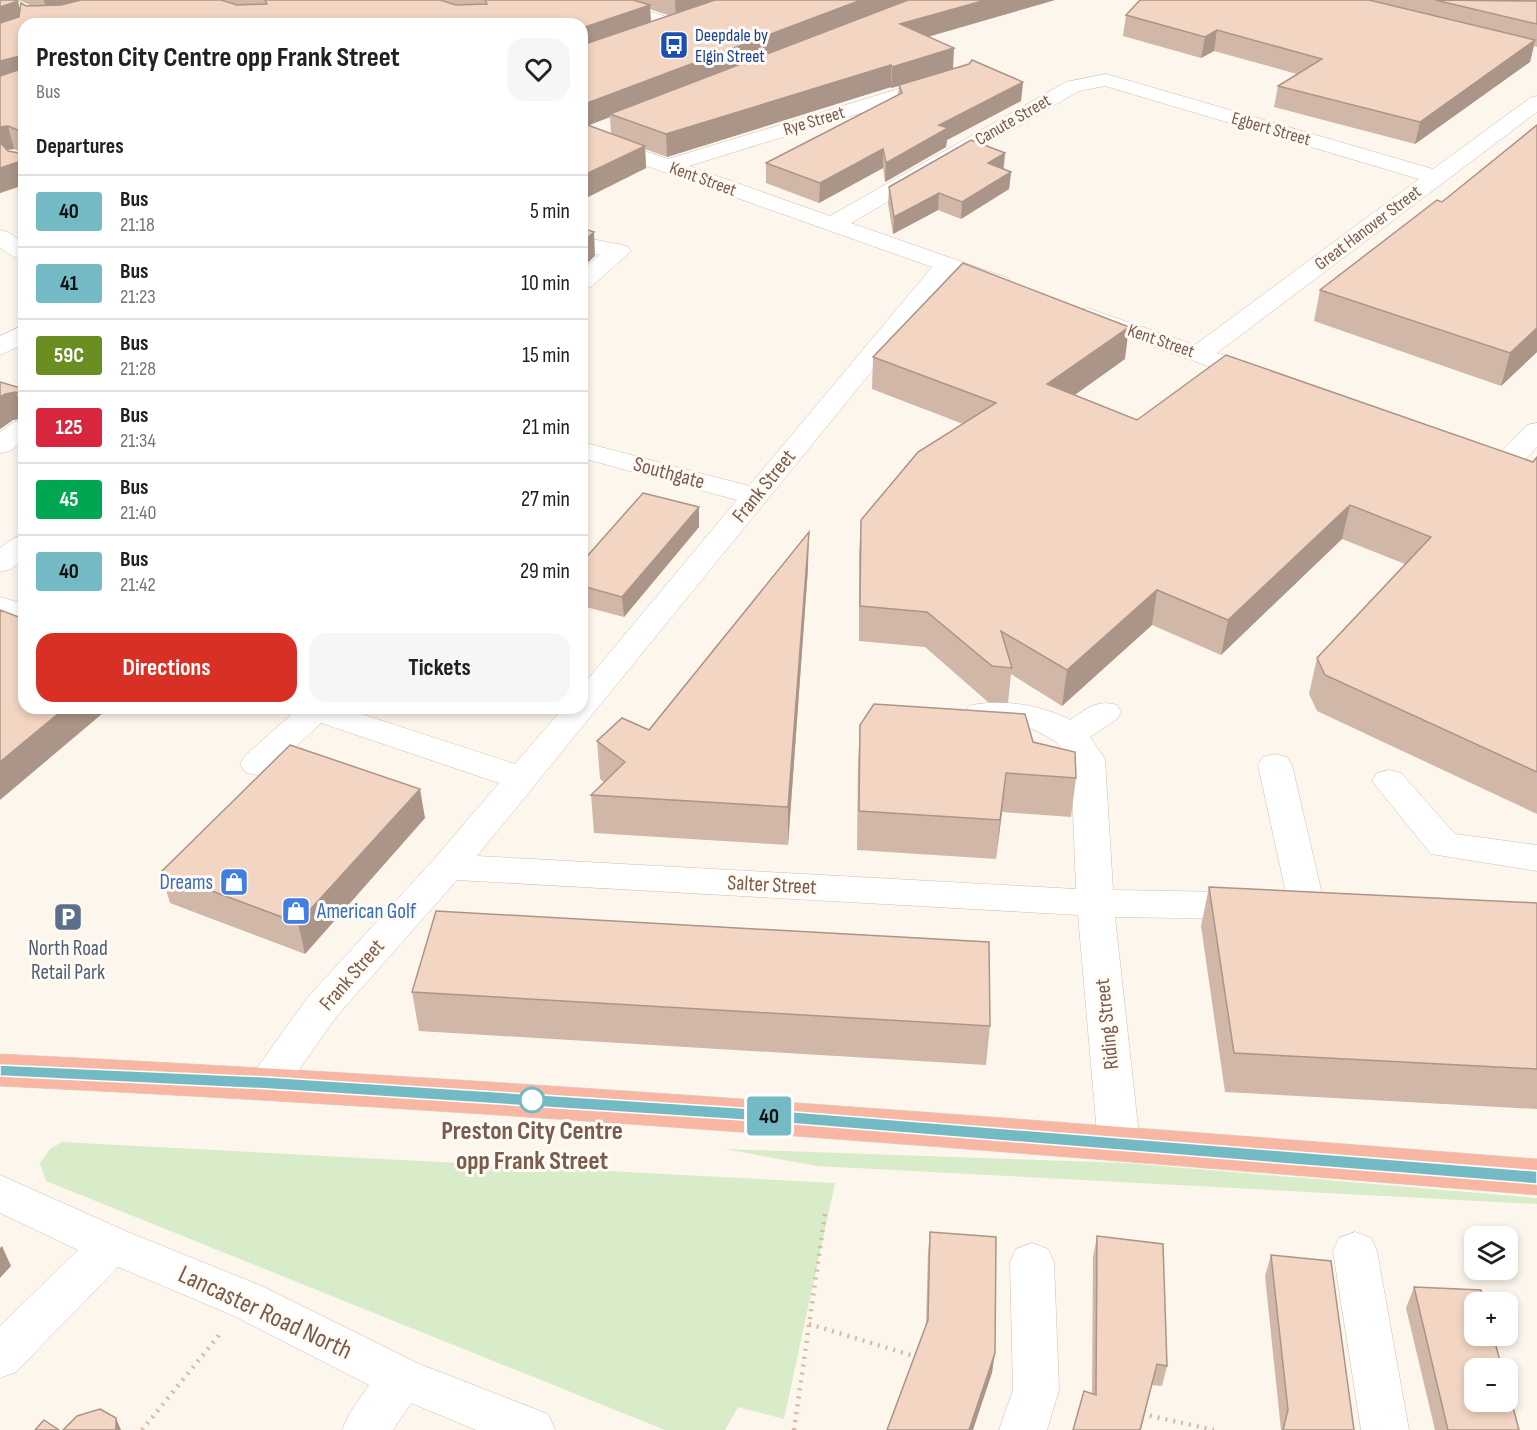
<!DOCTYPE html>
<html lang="en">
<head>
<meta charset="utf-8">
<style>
	:root { --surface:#fff; --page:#f6f6f6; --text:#202124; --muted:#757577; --line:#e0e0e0; --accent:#d93025 }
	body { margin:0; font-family:"Sofia Sans Condensed",sans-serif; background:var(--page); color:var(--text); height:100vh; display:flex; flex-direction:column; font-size:22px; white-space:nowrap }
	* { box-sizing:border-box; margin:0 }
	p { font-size:20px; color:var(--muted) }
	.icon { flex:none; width:33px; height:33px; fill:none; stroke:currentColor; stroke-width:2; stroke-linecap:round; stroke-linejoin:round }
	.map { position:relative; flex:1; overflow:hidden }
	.sheet { position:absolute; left:18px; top:18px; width:570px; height:696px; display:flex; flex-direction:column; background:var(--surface); border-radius:18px; box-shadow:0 3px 9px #0003 }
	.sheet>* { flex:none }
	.badge { padding:0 12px; border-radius:4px; font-size:21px; line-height:39px }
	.buttons { position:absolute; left:1464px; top:1226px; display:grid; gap:12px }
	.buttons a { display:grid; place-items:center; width:54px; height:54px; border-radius:12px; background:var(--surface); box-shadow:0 3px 9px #0003; font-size:30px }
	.map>.badge { position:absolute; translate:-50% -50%; box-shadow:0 0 0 3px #fff }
	h2 { padding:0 18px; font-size:22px; line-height:54px }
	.round { display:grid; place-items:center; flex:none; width:63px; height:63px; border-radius:18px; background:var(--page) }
	.head { display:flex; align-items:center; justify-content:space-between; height:102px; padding:0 18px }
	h1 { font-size:28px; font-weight:700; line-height:45px }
	.button { display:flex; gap:12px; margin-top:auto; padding:12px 18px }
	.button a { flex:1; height:69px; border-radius:18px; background:var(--accent); color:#fff; font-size:24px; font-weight:700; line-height:69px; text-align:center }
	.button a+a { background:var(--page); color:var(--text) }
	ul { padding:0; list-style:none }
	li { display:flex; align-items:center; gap:18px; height:72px; padding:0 18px; border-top:2px solid var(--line) }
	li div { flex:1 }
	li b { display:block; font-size:22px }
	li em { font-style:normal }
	li .badge { min-width:66px; font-weight:700; text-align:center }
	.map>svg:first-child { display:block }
</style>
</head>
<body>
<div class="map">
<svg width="1537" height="1430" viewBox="0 0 1537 1430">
	<rect width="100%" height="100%" fill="#fdf6ec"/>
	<path fill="#d8ecc9" d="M62,1142l773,41 -51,236 -46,-12 -13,23h-60l-619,-249 -6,-18 10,-14z
		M724,1149l402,14 411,35v6l-720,-38z"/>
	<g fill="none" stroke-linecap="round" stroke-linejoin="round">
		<g stroke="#d1beb0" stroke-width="1">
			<path id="minor" d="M585,0h28l70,22 2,4 -2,4h-14l-81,-26z
				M1106,74l327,95 97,-71 7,-2v16l-320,241 51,17 4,6 -4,6 -9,2 -181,-64 -3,-5 3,-5 9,-2 108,37 224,-166 -314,-93 -26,5 -228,132 157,55 3,5 -3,5 -9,2 -48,-16 -474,582 599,33 -5,-129 -16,-19 -22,-12 -64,-9 -4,-7 4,-7c30,-8 74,-1 101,14 16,-11 27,-21 47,-15l4,7 -4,7 -27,18 15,22 8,131 173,3 -28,-128 5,-8 12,-3 12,3 5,8 33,142 -5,9 -13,4 -192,-3 25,228 -6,12 -15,5 -15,-5 -6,-12 -20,-230 -621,-35 -121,137 -54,77 -14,5 -14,-5 -6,-11 6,-11 54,-75 127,-139 64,-75 -178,-60 -52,49 -12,3 -12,-3 -5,-8 5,-8 50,-45 -2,-3h50l172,56 48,-56h19v-22l155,-186 -155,-42v-16l167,44 183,-219 -350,-124v-13l86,29 266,-81h14l3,4 -3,4 -259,80 141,50 236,-134z
				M0,230l8,2 16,11v16l-10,-2 -14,-9z
				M582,237l45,9 4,5 -40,36 -9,2v-19l18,-15 -18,-4z
				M24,325v19l-24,11v-19z
				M24,420v21l-14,10 -10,2v-21l14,-10z
				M1537,423v24c-13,13 -21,27 -41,22l-4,-6 4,-6 31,-32z
				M24,535v24l-13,10 -11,3v-24l14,-10z
				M0,597l24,7v19l-24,-7z
				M1389,770l12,3 54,61 82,11v26l-106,-17 -59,-73 5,-8z
				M0,1175l128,57 136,55 153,76 131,51 7,16h-79l-65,-27 -18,27h-51l7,-16 20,-29 -137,-70 -114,-48 -102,105 -16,6v-52l78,-76 -78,-37z
				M1355,1232l16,6 6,13 32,179h-48l-28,-179 6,-13z
				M1032,1243l16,6 6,13 5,128 -12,40h-48l14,-40 -3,-128 6,-13z"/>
		</g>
		<g stroke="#dad1cd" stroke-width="1">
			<path id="highway" d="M0,1054c513,25 1025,65 1537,105v36c-512,-42 -1024,-84 -1537,-109z"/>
		</g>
		<path stroke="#d9b8a5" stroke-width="4.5" stroke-dasharray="2 6" stroke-linecap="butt" d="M809,1324l108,33
			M1142,1414l72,16
			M142,1430l78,-96
			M794,1430l31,-217"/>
		<use href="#minor" fill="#fff" fill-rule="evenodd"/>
		<use href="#highway" fill="#f7b7a3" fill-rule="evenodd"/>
	</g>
	<path fill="#d1b7a8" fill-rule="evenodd" d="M19,0h1036l-127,37 25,32 70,13 -2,19 -74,39 -1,7 -61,35 -2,-14 -64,35 -53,-20v-20l132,-68 1,-9 -8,2v-1l-224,70 -22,-8 1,19 -64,32v-176h-558v161l-24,8 20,-182 6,-5 4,-1zM650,9l11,4 8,2 -18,7zM610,117l1,17 -23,-9zM14,149l5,2v2l-11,-2 -1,-1z
		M1140,0h397v47l-3,-1 -4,16 -115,82 -141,-37 4,-21 19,-12 -83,-23 -13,7 -78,-22 3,-21z
		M1537,125v227l-36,34 -187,-65 6,-31 122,-88z
		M1005,153l-1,16 7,3 -2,17 -48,30 -23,-9 -45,24 -5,-30 1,-17z
		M873,357l252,2 -51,36 63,25 396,42 4,-5v357l-220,-103 -8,-17 8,-36 88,-94 -63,-25 -121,116 -69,-30 -90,81 -51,-32 -3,29 -20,-1 -63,-55 -66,-6v-87l2,-34 102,-96 -91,-35z
		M0,382l24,7v29l-11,2 -13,9z
		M699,527l-75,90 -42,-11v-44z
		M808,568l-20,277 -194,-12 -3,-38 13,-13 -4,-3 -3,-38 52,-11z
		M860,725l173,17 43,36 -5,39 -69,-5 -6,47 -139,-9 1,-87z
		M425,818l-120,136 -135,-51 -9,-31z
		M1209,887l328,16v206l-312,-17 -24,-166z
		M412,992l578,34 -4,39 -567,-34z
		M930,1232l62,141 -66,-49 2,-72z
		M1097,1236l70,130 -5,20 -10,-1 -11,45 -49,-36 1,-137z
		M1271,1255l83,175h-73l-16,-154z
		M1414,1287l105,143h-84l-29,-122z"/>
	<path fill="#aa9588" d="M44,0h59l-56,15z
		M675,0h51l-50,18z
		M861,0h53l-304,114v3l-28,11v-23z
		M986,0h69l-156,45 1,-21z
		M18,1l5,21 -23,7v-22z
		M650,5l1,21 -69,24v-22z
		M1217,30l-3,21 -13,7 4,-21z
		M1535,40l-5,22 -115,82 5,-22z
		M954,48l-1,22 -62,18 1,-21z
		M20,56l4,16 -24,12v-23z
		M891,65v22l-224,70 -1,-23z
		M1023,82l-2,19 -74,39 -1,7 -61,35 1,-19 53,-38z
		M8,126l6,23 -9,1 -5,7v-30z
		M645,146l1,22 -64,32v-24z
		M883,149v19l-64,35 1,-20z
		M1005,153l-2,17 -15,-7z
		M24,160v25l-24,8v-25z
		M1011,172l-2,17 -48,30 1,-17z
		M939,193l-1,17 -45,24 1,-17z
		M594,232l1,24 -13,12v-26z
		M1129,327l-4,32 -81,58 3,-33z
		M1537,328v24l-36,34 9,-33z
		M24,390v22l-6,-19z
		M16,392l8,26 -11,2 -13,9v-32l5,-3z
		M1350,505l-8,34 -121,116 7,-35z
		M699,507v20l-75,90 -2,-20z
		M809,532l-1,36 -20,277v-38z
		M1157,590l-5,35 -90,81 5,-36z
		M65,708h44l-109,92v-38z
		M1006,773l-4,39 -6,47 4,-39z
		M420,789l5,29 -120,136 -7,-31z
		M2,1246l9,20 -11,12v-30z
		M995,1353l-3,20 -19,57h-4z
		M116,1418l5,12h-5z"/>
	<path fill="#f3d5c3" stroke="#aa9588" stroke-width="1.5" d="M0,0h15l3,1 -18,6z
		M81,0h140l16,5 30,-1 -2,-4h175l16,5 31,-1 -2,-4h148l17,5 -68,23v-4h-558v136l-24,8v-26l8,9 11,2 1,-22 -12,-5 -8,1v-51l21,-7 -1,-13 -20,5v-38l19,-6 2,-14 5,3 35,-1z
		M715,0h146l-279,105v-60z
		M908,0h78l-86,24 54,24 -62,19 -1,-2 -225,69 -56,-20z
		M1140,0h229l166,40 -115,82 -142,-36 44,-27 -105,-29 -12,7 -79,-22z
		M1435,0l102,1v23z
		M972,60l51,22 -84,43 9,3 -62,35 -3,-14 -63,34 -54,-20 136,-70 -3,-8 70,-21z
		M582,123l63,23 -63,30z
		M1537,125v203l-27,25 -190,-63 117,-90 5,2z
		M971,140l34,13 -17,10 23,9 -49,30 -23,-9 -45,24 -5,-30z
		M582,228l12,4 -12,10z
		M963,263l166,64 -82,57 90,36 89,-65 307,107 4,-5v315l-212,-97 -8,-17 114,-121 -81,-32 -122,115 -71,-30 -90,80 -66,-39 11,37 -20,-2 -65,-54 -67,-6 1,-86 57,-68 78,-49 -123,-46z
		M0,382l24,7v1l-6,3 -2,-1 -11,2 -5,3z
		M643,493l56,14 -77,90 -40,-11v-24z
		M809,532l-21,275 -197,-12 34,-33 -28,-21 25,-23 27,12z
		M0,610l24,9v89h41l-65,54z
		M874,704l151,10 8,28 42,10 1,26 -70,-5 -6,47 -141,-9 1,-86z
		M290,745l130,44 -122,134 -137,-51z
		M1209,887l328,16v166l-303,-16z
		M436,911l553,31 1,84 -578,-34z
		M930,1232l66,5 -1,116 -26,77h-82l41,-110z
		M1097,1236l66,8 4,122 -10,-2 -17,66h-67l11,-39 12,4z
		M1271,1255l60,6 23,169h-71l5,-20z
		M1414,1287l67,3 3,12h-10v33h19l9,33h-28v33h34v-13l11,42h-71z
		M100,1409l16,9v12h-53l14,-14z
		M44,1420l15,10h-24z"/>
	<path fill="#73bac5" stroke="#fff" stroke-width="1.5" d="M0,1065l268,12 490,32 779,62v13l-779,-63 -490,-32 -268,-13z"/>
	<defs>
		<g id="bus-square" transform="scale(1.5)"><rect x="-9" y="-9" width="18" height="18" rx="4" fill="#1a4fb4" stroke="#fffaf3"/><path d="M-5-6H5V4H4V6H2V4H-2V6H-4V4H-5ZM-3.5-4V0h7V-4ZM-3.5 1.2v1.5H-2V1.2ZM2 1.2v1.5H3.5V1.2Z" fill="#fff"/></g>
		<g id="shop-square" transform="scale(1.5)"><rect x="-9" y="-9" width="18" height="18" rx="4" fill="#3f7fe0" stroke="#fffaf3"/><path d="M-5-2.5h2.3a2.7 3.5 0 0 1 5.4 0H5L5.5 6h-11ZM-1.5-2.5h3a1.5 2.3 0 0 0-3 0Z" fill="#fff"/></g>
		<g id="parking-square" transform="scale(1.5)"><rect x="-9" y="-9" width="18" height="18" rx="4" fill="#5c6f8a" stroke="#fffaf3"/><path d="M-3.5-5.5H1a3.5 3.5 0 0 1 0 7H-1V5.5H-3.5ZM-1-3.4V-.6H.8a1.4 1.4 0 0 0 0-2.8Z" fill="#fff"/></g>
	</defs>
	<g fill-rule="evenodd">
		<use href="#bus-square" x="674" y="45"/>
		<use href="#shop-square" x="234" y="882"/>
		<use href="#shop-square" x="296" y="911"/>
		<use href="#parking-square" x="68" y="917"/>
	</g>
	<circle fill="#fff" stroke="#73bac5" stroke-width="3" cx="532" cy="1100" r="12"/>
	<g text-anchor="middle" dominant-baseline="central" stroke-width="6" stroke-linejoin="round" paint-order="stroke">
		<g font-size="18" fill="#164399" stroke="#fffaf3" text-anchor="start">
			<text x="695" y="35">Deepdale by<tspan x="695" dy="21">Elgin Street</tspan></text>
		</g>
		<g font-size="18" fill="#7a5c4d" stroke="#fffaf3">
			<text transform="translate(1013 120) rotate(-30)">Canute Street</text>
			<text transform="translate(814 121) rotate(-17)">Rye Street</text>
			<text transform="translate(1271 129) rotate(16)">Egbert Street</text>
			<text transform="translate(703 179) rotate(20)">Kent Street</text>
			<text transform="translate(1368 228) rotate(-37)">Great Hanover Street</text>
			<text transform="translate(1161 341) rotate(19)">Kent Street</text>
		</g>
		<g font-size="21" fill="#7a5c4d" stroke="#fffaf3">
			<text transform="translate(669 473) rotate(15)">Southgate</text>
			<text transform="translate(764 486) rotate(-51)">Frank Street</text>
			<text transform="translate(772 885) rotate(3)">Salter Street</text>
			<text transform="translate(352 975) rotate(-49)">Frank Street</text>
			<text transform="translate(1107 1024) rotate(-96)">Riding Street</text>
		</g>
		<g font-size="21" fill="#366cbe" stroke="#fffaf3" text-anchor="end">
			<text x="213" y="882">Dreams</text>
			<text x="317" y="911" text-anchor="start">American Golf</text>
		</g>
		<g font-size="21" fill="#4e5e75" stroke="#fffaf3">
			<text x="68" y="948">North Road<tspan x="68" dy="24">Retail Park</tspan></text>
		</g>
		<g font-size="26" font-weight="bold" fill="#7a5c4d" stroke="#fffaf3">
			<text x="532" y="1131">Preston City Centre<tspan x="532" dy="30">opp Frank Street</tspan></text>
		</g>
		<g font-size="26" fill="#7a5c4d" stroke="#fffaf3">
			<text transform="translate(265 1313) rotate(25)">Lancaster Road North</text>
		</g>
	</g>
</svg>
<div class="buttons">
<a><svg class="icon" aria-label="layers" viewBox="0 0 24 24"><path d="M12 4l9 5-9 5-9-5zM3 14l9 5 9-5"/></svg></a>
<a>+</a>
<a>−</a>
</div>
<b class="badge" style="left:769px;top:1116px;background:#73bac5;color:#111">40</b>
<section class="sheet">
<div class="head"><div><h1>Preston City Centre opp Frank Street</h1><p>Bus</p></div><a class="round"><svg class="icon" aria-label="heart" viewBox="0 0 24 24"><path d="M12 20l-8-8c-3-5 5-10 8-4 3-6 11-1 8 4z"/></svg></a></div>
<h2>Departures</h2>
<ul>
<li><span class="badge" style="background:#73bac5;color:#111">40</span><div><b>Bus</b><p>21:18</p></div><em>5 min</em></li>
<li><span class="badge" style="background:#73bac5;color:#111">41</span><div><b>Bus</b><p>21:23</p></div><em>10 min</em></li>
<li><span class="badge" style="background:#6b8e23;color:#fff">59C</span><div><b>Bus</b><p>21:28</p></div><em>15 min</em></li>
<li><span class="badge" style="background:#d7263d;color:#fff">125</span><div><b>Bus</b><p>21:34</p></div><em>21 min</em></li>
<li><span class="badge" style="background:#00a651;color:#fff">45</span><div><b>Bus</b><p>21:40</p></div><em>27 min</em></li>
<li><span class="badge" style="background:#73bac5;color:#111">40</span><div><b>Bus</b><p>21:42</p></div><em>29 min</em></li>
</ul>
<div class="button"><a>Directions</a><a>Tickets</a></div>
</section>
</div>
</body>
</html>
